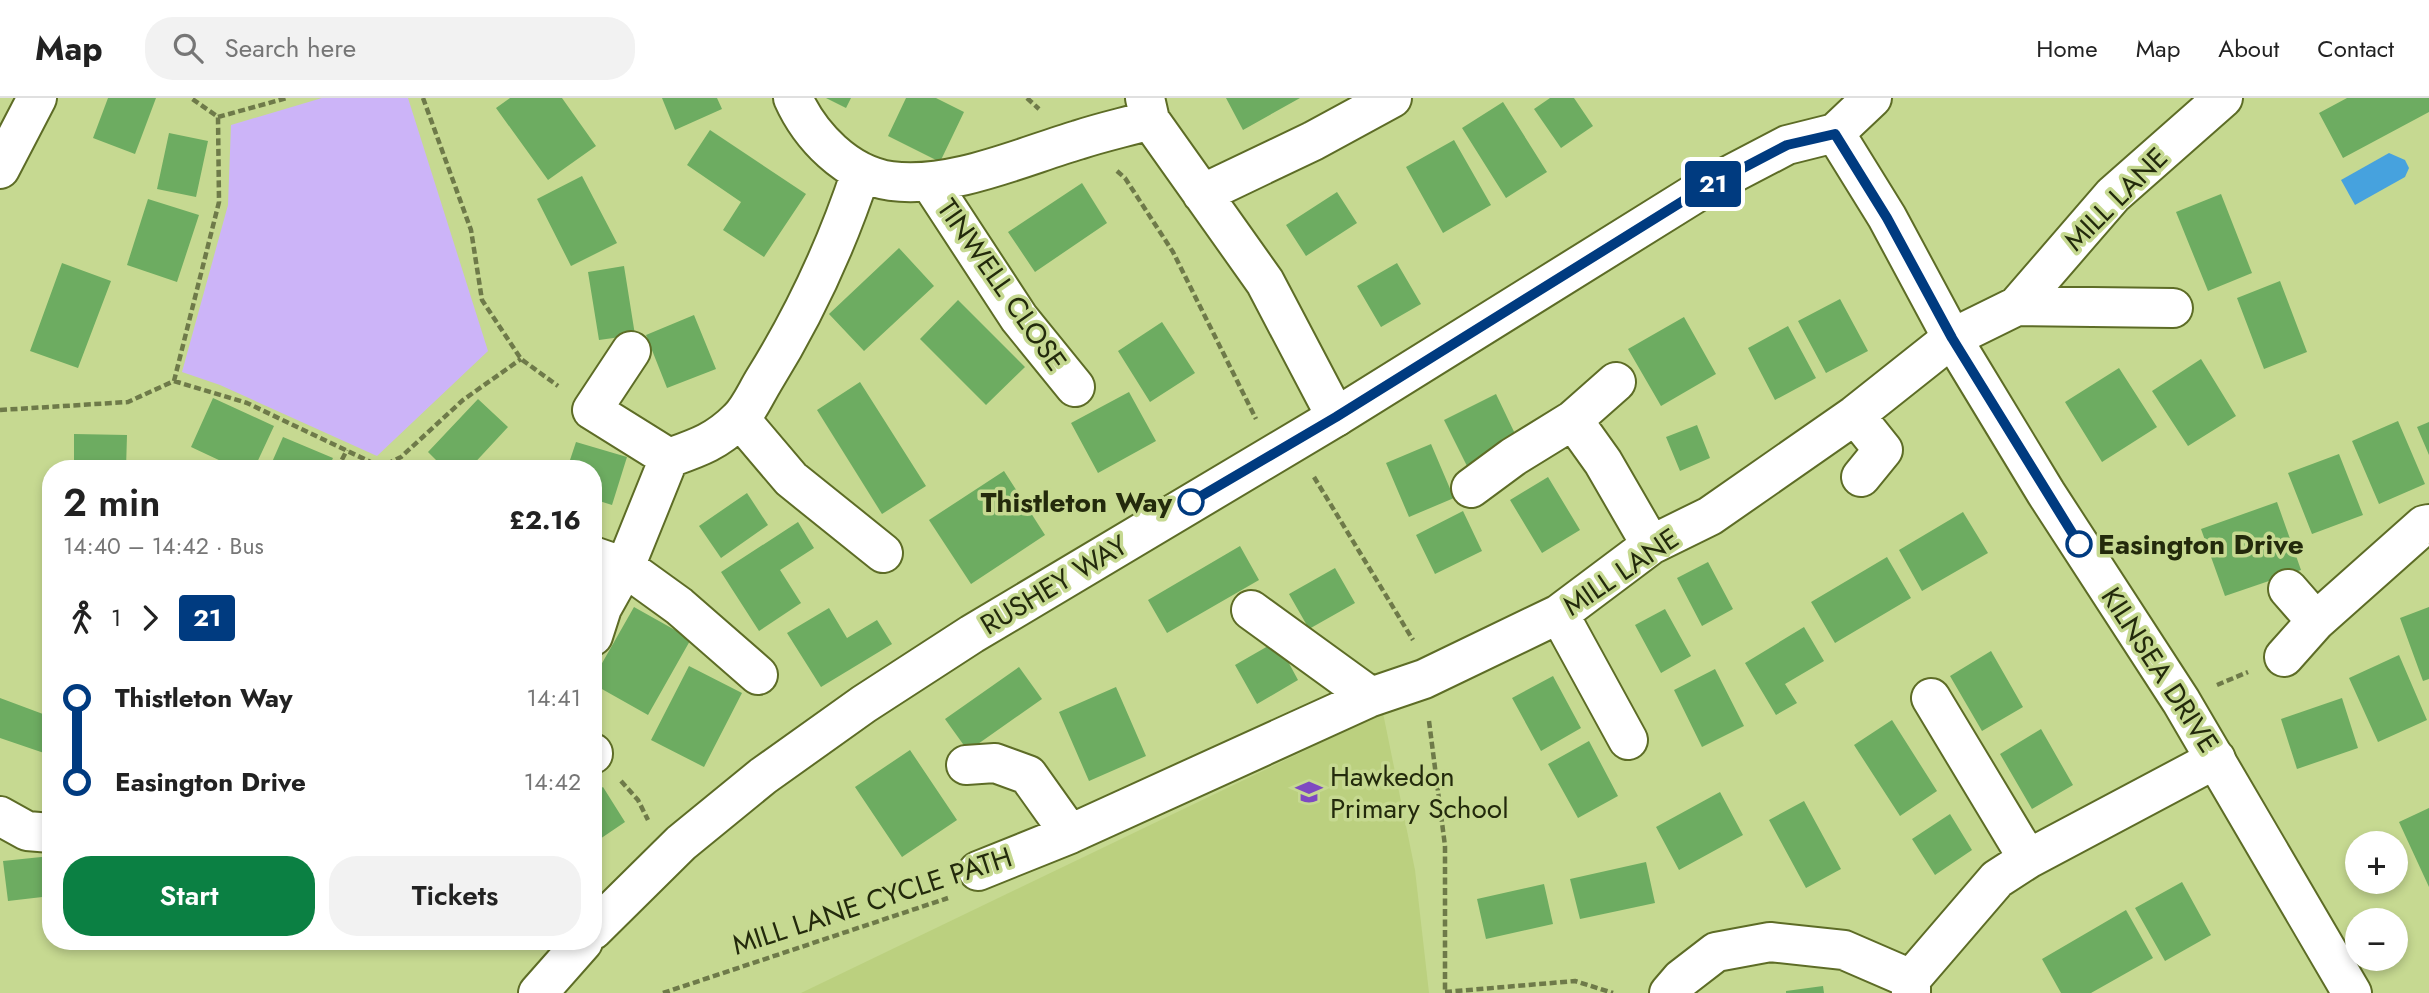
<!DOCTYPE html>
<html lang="en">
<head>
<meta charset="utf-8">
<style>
	:root { --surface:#fff; --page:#f2f2f2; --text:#222; --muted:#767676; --line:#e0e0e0; --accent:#0b8043 }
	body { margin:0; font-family:Jost,sans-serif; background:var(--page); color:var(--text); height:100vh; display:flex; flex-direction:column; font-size:26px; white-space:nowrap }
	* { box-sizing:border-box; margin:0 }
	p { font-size:23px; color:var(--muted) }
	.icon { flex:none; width:38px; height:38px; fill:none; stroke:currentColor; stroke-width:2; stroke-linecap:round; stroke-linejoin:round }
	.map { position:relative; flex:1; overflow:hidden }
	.drawer { position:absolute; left:42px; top:362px; width:560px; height:490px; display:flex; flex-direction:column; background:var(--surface); border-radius:28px; box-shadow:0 4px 10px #0003 }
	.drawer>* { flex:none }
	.badge { padding:0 14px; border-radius:5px; font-size:24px; line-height:46px }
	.buttons { position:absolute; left:2345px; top:733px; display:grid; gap:14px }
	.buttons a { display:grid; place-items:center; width:63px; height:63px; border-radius:50%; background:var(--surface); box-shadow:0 4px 10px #0003; font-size:35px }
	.map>.badge { position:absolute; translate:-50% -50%; box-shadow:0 0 0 4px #fff }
	.legs { display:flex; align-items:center; gap:10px; height:77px; padding:0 21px; font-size:23px }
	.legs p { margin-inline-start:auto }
	.summary { display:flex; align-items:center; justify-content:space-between; height:119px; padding:0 21px }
	h1 { font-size:38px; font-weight:600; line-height:52px }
	.primary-button { display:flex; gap:14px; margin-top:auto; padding:14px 21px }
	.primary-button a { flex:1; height:80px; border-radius:28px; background:var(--accent); color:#fff; font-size:28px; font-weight:600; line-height:80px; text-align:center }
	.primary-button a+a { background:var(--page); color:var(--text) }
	ul { padding:0 21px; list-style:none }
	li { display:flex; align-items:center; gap:24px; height:84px; font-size:26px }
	li i { display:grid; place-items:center; width:10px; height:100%; margin:0 9px; background:currentColor }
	li i::after { content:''; width:18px; height:18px; margin:-9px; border:5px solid; border-radius:50%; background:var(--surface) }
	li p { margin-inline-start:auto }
	li:first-child i { background:linear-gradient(#0000 50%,currentColor 0) }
	li:last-child i { background:linear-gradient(currentColor 50%,#0000 0) }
	header { display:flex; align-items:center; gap:42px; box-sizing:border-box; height:98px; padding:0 35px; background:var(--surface); border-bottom:2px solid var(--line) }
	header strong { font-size:33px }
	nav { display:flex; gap:38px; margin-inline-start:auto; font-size:24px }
	.search { width:490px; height:63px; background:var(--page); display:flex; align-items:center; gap:18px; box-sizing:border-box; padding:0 24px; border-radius:28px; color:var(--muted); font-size:26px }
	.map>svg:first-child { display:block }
</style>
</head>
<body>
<header>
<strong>Map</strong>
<div class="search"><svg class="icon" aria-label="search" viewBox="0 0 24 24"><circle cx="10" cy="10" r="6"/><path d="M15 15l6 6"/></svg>Search here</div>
<nav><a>Home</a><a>Map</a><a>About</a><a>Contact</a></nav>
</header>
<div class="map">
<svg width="2429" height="895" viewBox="0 0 2429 895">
	<rect width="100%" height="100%" fill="#c6d991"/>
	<path fill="#bbd07f" d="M1383,615l32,157 14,123h-628z"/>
	<path fill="#ccb4f8" d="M322,0h86l80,253 -111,105 -157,-71 -38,-13 46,-167 3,-80z"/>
	<path fill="#46a2de" d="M2389,55l16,7 4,8 -4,9 -50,28 -14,-25z"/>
	<path fill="#6dac61" d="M108,0h48l-21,56 -42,-16z
		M510,0h52l34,48 -48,34 -52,-72z
		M662,0h55l5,11 -47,21z
		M826,0h25l-5,10z
		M906,0h30l28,14 -24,50 -52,-26z
		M1226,0h74l-57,32z
		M1550,0h24l19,28 -32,22 -27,-39z
		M2347,0h82v14l-86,46 -24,-45z
		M1503,4l44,70 -41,26 -44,-70z
		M710,32l96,64 -42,63 -41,-27 18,-28 -54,-37z
		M169,35l39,8 -12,56 -39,-8z
		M1454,42l37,65 -48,28 -37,-66z
		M582,78l35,67 -46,23 -34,-67z
		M1082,85l25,40 -72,49 -27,-40z
		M1337,94l20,31 -51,33 -20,-31z
		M2221,96l31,79 -44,18 -32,-79z
		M148,101l51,16 -22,67 -50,-17z
		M899,150l35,38 -70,65 -35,-37z
		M62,165l49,18 -33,87 -48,-17z
		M1397,165l24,41 -40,23 -24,-41z
		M624,168l11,69 -36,5 -11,-68z
		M2280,183l27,71 -43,17 -27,-71z
		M1840,201l28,52 -42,22 -28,-52z
		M958,202l67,67 -39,38 -66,-66z
		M694,217l22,54 -49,19 -21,-53z
		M1684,219l32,57 -55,32 -33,-57z
		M1162,224l33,51 -45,29 -32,-51z
		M1788,228l28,52 -41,22 -27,-52z
		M2201,261l35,57 -48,30 -36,-55z
		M2119,270l38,59 -55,35 -37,-60z
		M860,284l66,104 -44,28 -65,-104z
		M1129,294l27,49 -58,32 -27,-50z
		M1496,296l22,46 -51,26 -23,-46z
		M213,300l61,28 -20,43h-16l-47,-22z
		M478,301l30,28 -39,42h-24l-17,-17z
		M2398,323l27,63 -46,20 -27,-63z
		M2429,324v33l-12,-28z
		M1697,327l13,33 -30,13 -14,-34z
		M74,336l53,1 -1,34h-52z
		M283,339l50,21 -5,11h-59z
		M576,344l51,15 -15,48 -19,-6v-30h-26z
		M1431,346l23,54 -45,19 -23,-54z
		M2339,356l24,61 -51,19 -24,-61z
		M1004,373l41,64 -74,49 -42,-64z
		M1548,379l32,53 -38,23 -32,-53z
		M747,395l21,32 -47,33 -22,-32z
		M2277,404l24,68 -76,26 -24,-67z
		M1463,413l19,40 -47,23 -19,-39z
		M1963,414l25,41 -66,38 -23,-41z
		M798,424l16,26 -34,22 21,33 -42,28 -38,-59z
		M1240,448l19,34 -92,53 -19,-33z
		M1887,459l24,41 -76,45 -24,-41z
		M1708,464l25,47 -31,17 -25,-48z
		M1335,470l20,35 -46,26 -20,-35z
		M634,509l57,32 -43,76 -55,-31v-5z
		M2429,509v72l-6,2 -23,-63z
		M829,510l18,30 30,-18 15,24 -71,43 -34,-54z
		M1665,511l26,47 -30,17 -26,-48z
		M1804,529l20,34 -39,23 12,19 -21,12 -31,-52z
		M1277,543l21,39 -41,24 -22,-39z
		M1991,553l32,56 -41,24 -32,-55z
		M2399,557l28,65 -49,22 -29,-64z
		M689,568l53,27 -38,74 -53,-27z
		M1019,569l23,32 -74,52 -23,-32z
		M1715,571l29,57 -42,21 -28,-57z
		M1553,578l28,52 -40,23 -29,-53z
		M1116,589l30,69 -57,25 -30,-69z
		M0,600l51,19v16l-7,20 -44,-15z
		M2342,600l16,50 -61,21 -16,-50z
		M1892,622l45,71 -37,25 -46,-71z
		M2041,631l32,56 -41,24 -32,-55z
		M1589,643l29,55 -40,22 -30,-54z
		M910,652l47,70 -55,37 -47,-70z
		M603,689l22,35 -28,19 -4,-6v-42z
		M1720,694l23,43 -64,35 -23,-43z
		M1804,703l37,68 -35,19 -37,-68z
		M2429,710v79l-30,-65z
		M1950,716l22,36 -37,25 -23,-36z
		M51,758v40l-43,5 -5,-40z
		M1646,764l9,41 -75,16 -10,-40z
		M2182,784l29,53 -46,26 -30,-53z
		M1544,786l9,40 -67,15 -9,-40z
		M2126,812l27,48 -62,35h-30l-19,-34z
		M1823,888l1,7h-38v-2z"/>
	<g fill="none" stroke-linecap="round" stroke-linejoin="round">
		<g stroke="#5d6c26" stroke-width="42">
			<path id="minor" d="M793,0c17,38 54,77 98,83 60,8 130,-24 187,-41 24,-8 48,-13 72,-20
				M1145,0l5,22 115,162 71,135
				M0,71l37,-71
				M930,84l89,136 56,69
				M1202,96l111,-53 79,-43
				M2017,208l156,2
				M631,253l-39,59 77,48
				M1855,317l28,35 -22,27
				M740,321l51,60 92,74
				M1573,322l30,42 48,83
				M1471,390l42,-31 60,-37 43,-38
				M593,458l32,11 54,39 79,69
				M2288,491l28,32
				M1251,512l120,87
				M1559,516l69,126
				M593,538l9,-28 23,-41 44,-109c28,-10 47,-16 69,-38 11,-10 18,-27 26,-40 41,-66 73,-135 97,-208
				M2284,559l32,-36 108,-96 5,-1
				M1931,600l97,161
				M593,655v1
				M966,667l29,-2 33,12 42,59 301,-137 53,-18 135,-65 92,-69 59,-29 145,-101 97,-77 65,-32 96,-111 110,-97
				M0,718l27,15 24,2
				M978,773l92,-37
				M1669,895l12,-14 35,-27 54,-10 74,8 67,29
				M1911,895v-14l86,-100 31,-20 188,-100"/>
		</g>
		<g stroke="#5d6c26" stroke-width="42">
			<path id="tertiary" d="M1835,35l52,84 65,121 94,155 135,208 171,292
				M593,832l88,-87 82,-67 101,-72 108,-70 364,-217 363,-226 88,-46 48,-12 37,-35
				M538,895l45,-51"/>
		</g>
		<path stroke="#6e7a49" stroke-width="4.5" stroke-dasharray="7 3.5" stroke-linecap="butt" d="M423,0l48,132 11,70 39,59 37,27
			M1027,0l12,11
			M218,19l69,-19
			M1117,73l8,7 48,74 83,167
			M174,283l73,22 134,64 20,-10 62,-57 58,-41
			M0,312l128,-8 46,-21 45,-179 -1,-85 -27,-19
			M337,371l10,-19
			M1314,379l99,163
			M2217,587l31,-13
			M1429,623l16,125v147
			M621,683l17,19 10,20
			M1445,894l130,-11 38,12
			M663,895l285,-95"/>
		<use href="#minor" stroke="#fff" stroke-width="38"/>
		<use href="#tertiary" stroke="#fff" stroke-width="38"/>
	</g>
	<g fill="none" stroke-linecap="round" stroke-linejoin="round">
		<g stroke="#fff" stroke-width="16">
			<path id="line-1" d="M1191,404l145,-85 363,-226 88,-46 48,-11 52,84 65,120 127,206"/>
		</g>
		<use href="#line-1" stroke="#003b80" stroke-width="10"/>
	</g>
	<defs>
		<g id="school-bare" transform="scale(2.1)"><path d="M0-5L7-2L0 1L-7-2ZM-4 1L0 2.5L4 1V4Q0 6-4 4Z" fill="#7e4ac1" stroke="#c6d991" stroke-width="2.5" paint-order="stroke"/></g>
	</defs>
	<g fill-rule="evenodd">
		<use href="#school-bare" x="1309" y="694"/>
	</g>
	<g fill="#fff" stroke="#003b80" stroke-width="3.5">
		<circle cx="1191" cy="404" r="12"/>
		<circle cx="2079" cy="446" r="12"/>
	</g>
	<g text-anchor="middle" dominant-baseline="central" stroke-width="7" stroke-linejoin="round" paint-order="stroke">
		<g font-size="28" fill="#232a0c" stroke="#c6d991">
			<text transform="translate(2116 101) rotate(-45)">MILL LANE</text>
			<text transform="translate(1002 187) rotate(55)">TINWELL CLOSE</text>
			<text transform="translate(1621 474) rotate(-34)">MILL LANE</text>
			<text transform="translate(1054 487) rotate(-31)">RUSHEY WAY</text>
			<text transform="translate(2160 572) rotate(57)">KILNSEA DRIVE</text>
			<text transform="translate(872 803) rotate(-18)">MILL LANE CYCLE PATH</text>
		</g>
		<g font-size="28" font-weight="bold" fill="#232a0c" stroke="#c6d991" text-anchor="end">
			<text x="1172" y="404">Thistleton Way</text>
			<text x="2098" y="446" text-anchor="start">Easington Drive</text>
		</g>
		<g font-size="28" fill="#232a0c" stroke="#c6d991" text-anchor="start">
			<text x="1330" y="678">Hawkedon<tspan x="1330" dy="32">Primary School</tspan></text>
		</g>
	</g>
</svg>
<div class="buttons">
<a>+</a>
<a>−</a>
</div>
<b class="badge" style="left:1713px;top:86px;background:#003b80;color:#fff">21</b>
<section class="drawer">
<div class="summary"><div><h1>2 min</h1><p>14:40 – 14:42 · Bus</p></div><b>£2.16</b></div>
<div class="legs"><svg class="icon" aria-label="walk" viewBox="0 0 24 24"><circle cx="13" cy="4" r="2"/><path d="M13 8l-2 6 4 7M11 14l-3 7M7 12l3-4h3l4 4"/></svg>1<svg class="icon" aria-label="forward" viewBox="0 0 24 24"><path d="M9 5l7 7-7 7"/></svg><b class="badge" style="background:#003b80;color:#fff">21</b></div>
<ul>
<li><i style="color:#003b80"></i><b>Thistleton Way</b><p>14:41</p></li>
<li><i style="color:#003b80"></i><b>Easington Drive</b><p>14:42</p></li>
</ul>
<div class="primary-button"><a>Start</a><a>Tickets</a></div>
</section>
</div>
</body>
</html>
